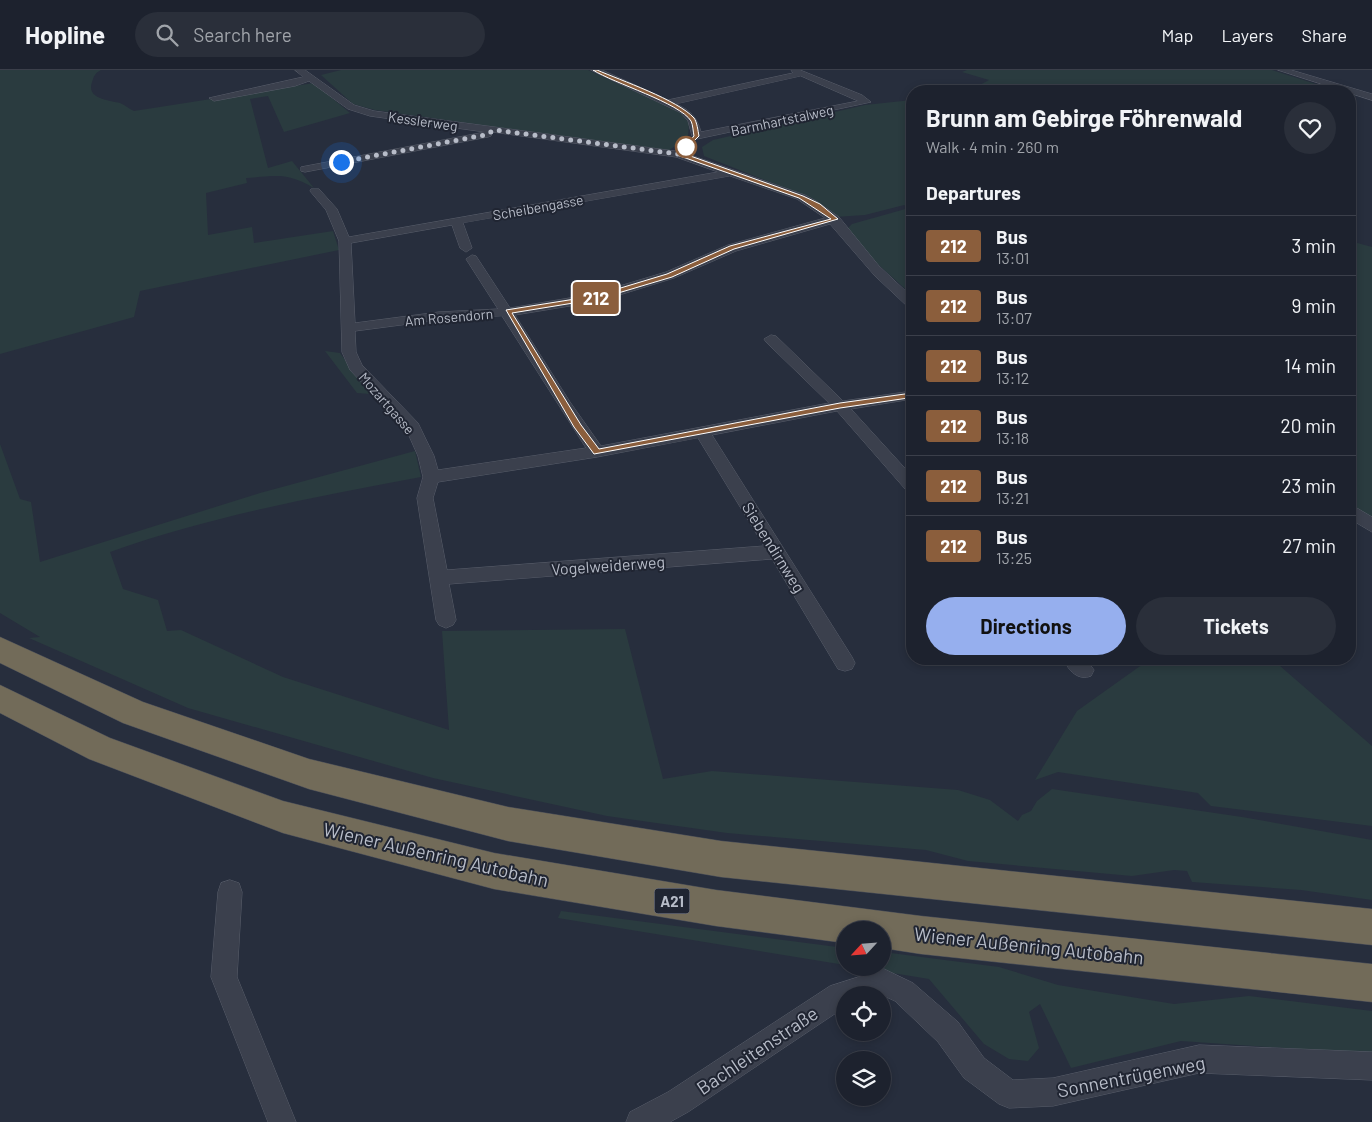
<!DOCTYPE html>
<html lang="en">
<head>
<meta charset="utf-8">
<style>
	:root { --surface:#1d222e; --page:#2a2f3a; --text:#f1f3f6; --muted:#a0a4aa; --line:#3b3f4a; --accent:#96afee }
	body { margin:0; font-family:Barlow,sans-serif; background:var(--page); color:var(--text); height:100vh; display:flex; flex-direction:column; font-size:19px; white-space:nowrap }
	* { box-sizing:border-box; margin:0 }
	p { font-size:16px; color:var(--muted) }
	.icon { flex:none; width:28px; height:28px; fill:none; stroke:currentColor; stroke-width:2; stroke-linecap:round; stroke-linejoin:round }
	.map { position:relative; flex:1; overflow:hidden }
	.sheet { position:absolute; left:906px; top:15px; width:450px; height:580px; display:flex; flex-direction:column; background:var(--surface); border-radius:20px; box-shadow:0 2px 8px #0003,0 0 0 1px var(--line) }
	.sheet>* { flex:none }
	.badge { padding:0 10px; border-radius:4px; font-size:18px; line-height:32px }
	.needle { width:32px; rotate:244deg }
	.controls { position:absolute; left:836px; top:851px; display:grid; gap:10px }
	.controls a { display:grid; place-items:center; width:55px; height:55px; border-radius:50%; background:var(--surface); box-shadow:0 2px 8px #0003,0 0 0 1px var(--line); font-size:25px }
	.you { position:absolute; width:25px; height:25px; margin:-12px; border:4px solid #fff; border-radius:50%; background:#1a73e8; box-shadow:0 0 0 8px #1a73e833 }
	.map>.badge { position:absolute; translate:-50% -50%; box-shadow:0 0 0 2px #fff }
	h2 { padding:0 20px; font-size:19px; line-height:45px }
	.round { display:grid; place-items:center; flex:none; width:52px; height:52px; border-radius:26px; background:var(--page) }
	.overview { display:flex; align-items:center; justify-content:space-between; height:85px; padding:0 20px }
	h1 { font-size:24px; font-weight:700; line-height:38px }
	.cta { display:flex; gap:10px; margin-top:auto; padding:10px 20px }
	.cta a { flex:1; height:58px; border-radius:30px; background:var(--accent); color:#111; font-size:20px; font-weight:700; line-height:58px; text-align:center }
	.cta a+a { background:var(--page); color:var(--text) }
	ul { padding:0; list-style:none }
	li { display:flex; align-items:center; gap:15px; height:60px; padding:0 20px; border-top:1px solid var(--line) }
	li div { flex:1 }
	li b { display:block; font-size:19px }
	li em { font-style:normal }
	li .badge { min-width:55px; font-weight:700; text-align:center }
	header { display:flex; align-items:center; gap:30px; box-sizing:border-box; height:70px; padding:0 25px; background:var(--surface); border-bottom:1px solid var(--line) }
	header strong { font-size:24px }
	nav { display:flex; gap:28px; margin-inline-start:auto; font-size:18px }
	.search { width:350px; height:45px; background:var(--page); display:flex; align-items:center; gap:12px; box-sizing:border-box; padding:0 18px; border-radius:28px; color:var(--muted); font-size:19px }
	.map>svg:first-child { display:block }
</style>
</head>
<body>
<header>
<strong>Hopline</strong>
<div class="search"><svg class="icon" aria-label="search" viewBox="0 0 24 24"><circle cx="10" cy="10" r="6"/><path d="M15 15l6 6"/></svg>Search here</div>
<nav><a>Map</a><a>Layers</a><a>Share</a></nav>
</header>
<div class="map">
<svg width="1372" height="1052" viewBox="0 0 1372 1052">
	<rect width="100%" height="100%" fill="#272e3d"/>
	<path fill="#2a3b3f" d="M0,0h101c-6,3 -7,6 -9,12 -6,17 17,18 28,21 5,2 9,6 14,8l180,-28 36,30 -66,19 -16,-36 -18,3 18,69 24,-7 22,27c-28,-16 -37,-12 -68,-10l1,5 -41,10 2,42 44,-8 2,16 79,-12 6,19 -199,41 -6,26 -134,37z
		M341,0h247l92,42 9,11 -1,14 -20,14 -293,-41 -22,-6 -32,-29z
		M967,0h305l50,16 -9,5h-344l20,-11 -27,-8z
		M912,30v195l-41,-37 -25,-28 6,-6 57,-16 -5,-3 -39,10 -30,2 -22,-18 -109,-43 -2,-9 11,-7 152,-35z
		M1350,171l22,6v272l-22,-13z
		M325,281l15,2 30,41 -13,-1z
		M0,374l20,55 11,3 9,60 220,-69 155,-42 6,26c-106,20 -210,39 -311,75l13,37 35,11 9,31 14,-1 102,47 166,53 -7,-99 183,-2 38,150 49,-8 246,19 32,10 28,21 4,-6 9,-4 6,-10 15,-12 190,28 130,23v60l-71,-10 -109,-8 -5,-11 -13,-1 -42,6 -164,-15 -42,-11 -199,-17 -120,-17 -174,-38 -245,-70 -159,-70 11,-1 -40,-24z
		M1150,589h122l100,87v80l-161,-20 -13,-13 -140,-21 -23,8 42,-69z
		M561,841l284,37v17l-287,-47z
		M883,882l116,15 59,18 116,19 75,-8 123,15v43l-191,-13 -110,27 -31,-64 -11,8 10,36 -11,13 -19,-2 -25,-15 -55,-65 -67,-11h20z"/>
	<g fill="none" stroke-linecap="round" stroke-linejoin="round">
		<g stroke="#595e6b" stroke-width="1">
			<path id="minor" d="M295,0h10l49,35 20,6 308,41 123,43 11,6 23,16 40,49 33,31v10l-5,-1 -32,-30 -45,-52 -94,27 -62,27 -74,23 -85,14 55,87 31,44 228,-43 -63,-61 -2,-3 7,-4 5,1 67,65 69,-10v8l-61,10 61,67v16l-6,-2 -69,-79 -125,24 140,222 3,6 -3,6 -7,2 -7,-2 -66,-110 -323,25 7,36 -3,5 -7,3 -7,-3 -3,-5 -19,-122 6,-21 -5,-21 -12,-27 -56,-59 -8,-18 -3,-111 -13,-31 -16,-19 1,-2h8l18,20 12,28 369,-65 -42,-15 -184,-25 -1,4 -3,1 -183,35 -4,-1v-4l184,-35 -115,-16 -22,-7 -39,-28 -14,5 -81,15 -5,-3 94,-21zM730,106l67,23 28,19 -97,27 -62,27 -73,22 -83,14 -34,-52 -4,-1 -6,4 32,50 -59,3 -84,11 -4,-80 101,-18 8,23 6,4 6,-4 -9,-25zM502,246l84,132 -148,22 -4,-14 -16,-33 -56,-58 -6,-13 -1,-21 84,-11zM698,368l66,108 -317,24 -14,-72 5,-16 159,-25z
				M591,0h11l66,30 125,-27 -2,-3h9l62,25 9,7 -174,37 -5,-3 -4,-15 -7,-8zM801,6l57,25 -157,31c-4,-15 -11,-22 -25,-28z
				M1278,0h13l81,24v6z
				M1350,434l22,13v15l-22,-13z
				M1063,589h23l8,11 -3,6c-13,5 -22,-5 -28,-17z
				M230,810l9,3 3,9 -5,85 59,145h-28l-57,-145 7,-85 3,-9z
				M884,899l29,14 45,39 26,36 29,22 40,-2 146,-33 173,7v28l-173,-7 -146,33 -44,2 -10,-4 -35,-26 -26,-36 -43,-41 -13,-6h-37v12l-157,105 -18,10h-44l4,-10 38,-20 162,-106z"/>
		</g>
		<g stroke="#464b58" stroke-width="1">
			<path id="motorway" d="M0,567l143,65 166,57 199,48 213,34 651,68v36l-651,-68 -213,-36 -199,-52 -186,-66 -123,-60z
				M0,615l110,53 173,63 211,52 222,37 205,26 451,48v38l-451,-48 -39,-6v-18h-37v13l-129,-17 -222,-37 -211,-56 -194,-74 -89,-46z"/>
		</g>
		<use href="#minor" fill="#3b404d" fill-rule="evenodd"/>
		<use href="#motorway" fill="#726b59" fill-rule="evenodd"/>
	</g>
	<path fill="#8b5e3c" stroke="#fff" d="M593,0h4c23,10 81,30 97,48 3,4 4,13 5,18l-17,17 121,43 17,8 18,15 -104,30 -62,28 -74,22 -86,14 69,112 18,24 241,-46 72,-10 4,2 -1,2 -75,11 -246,46 -20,-27 -68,-117 88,-14 73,-22 63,-28 101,-27 -32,-21 -122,-43 17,-19c-1,-5 -1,-11 -3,-15 -11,-18 -78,-38 -98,-51z"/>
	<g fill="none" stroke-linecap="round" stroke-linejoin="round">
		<path stroke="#b7bcc8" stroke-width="5" stroke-dasharray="0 9" d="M341,92l144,-27 10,-5 183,24 8,-7"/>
	</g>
	<circle fill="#fff" stroke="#8b5e3c" stroke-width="2.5" cx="686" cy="77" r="10"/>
	<g text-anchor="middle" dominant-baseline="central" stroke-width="4" stroke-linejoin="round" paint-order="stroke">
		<g font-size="14" fill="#b7bcc8" stroke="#202532">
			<text transform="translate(782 50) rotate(-12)">Barmhartstalweg</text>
			<text transform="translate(423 51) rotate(8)">Kesslerweg</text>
			<text transform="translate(538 137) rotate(-10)">Scheibengasse</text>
			<text transform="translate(449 247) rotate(-5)">Am Rosendorn</text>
			<text transform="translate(387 333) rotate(49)">Mozartgasse</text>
		</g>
		<rect fill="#202532" stroke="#8a8f9b" stroke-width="1" x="654.5" y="818.5" width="35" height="25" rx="4"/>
		<g font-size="15" font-weight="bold" fill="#b7bcc8">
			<text x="672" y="831">A21</text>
		</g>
		<g font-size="16" fill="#b7bcc8" stroke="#202532">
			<text transform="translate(774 477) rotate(58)">Siebendirnweg</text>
			<text transform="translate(608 495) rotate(-4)">Vogelweiderweg</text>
		</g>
		<g font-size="19" fill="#b7bcc8" stroke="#202532">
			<text transform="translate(436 784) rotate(13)">Wiener Außenring Autobahn</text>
			<text transform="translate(1029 875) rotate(6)">Wiener Außenring Autobahn</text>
			<text transform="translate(757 980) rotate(-34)">Bachleitenstraße</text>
			<text transform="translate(1131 1006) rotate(-11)">Sonnentrügenweg</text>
		</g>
	</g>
</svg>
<div class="controls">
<a><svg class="needle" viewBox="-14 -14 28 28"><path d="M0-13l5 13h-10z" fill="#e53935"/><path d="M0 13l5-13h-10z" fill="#a0a4aa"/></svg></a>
<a><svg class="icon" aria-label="locate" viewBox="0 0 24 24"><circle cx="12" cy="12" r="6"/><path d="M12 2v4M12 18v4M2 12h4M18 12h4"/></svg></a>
<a><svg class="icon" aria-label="layers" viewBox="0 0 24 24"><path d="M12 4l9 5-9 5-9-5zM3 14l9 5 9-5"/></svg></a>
</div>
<div class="you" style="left:341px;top:92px"></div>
<b class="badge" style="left:596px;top:228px;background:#8b5e3c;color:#fff">212</b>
<section class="sheet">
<div class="overview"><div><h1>Brunn am Gebirge Föhrenwald</h1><p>Walk · 4 min · 260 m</p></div><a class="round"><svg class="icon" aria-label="heart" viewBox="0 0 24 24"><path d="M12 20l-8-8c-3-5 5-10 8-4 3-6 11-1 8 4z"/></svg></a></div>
<h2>Departures</h2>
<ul>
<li><span class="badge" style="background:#8b5e3c;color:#fff">212</span><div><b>Bus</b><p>13:01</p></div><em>3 min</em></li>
<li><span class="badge" style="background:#8b5e3c;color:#fff">212</span><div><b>Bus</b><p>13:07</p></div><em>9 min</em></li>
<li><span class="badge" style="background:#8b5e3c;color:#fff">212</span><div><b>Bus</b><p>13:12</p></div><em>14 min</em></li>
<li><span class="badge" style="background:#8b5e3c;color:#fff">212</span><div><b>Bus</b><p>13:18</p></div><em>20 min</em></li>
<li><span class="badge" style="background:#8b5e3c;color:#fff">212</span><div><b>Bus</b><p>13:21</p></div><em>23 min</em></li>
<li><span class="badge" style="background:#8b5e3c;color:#fff">212</span><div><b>Bus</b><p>13:25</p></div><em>27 min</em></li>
</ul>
<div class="cta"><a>Directions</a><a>Tickets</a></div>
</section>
</div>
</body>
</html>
